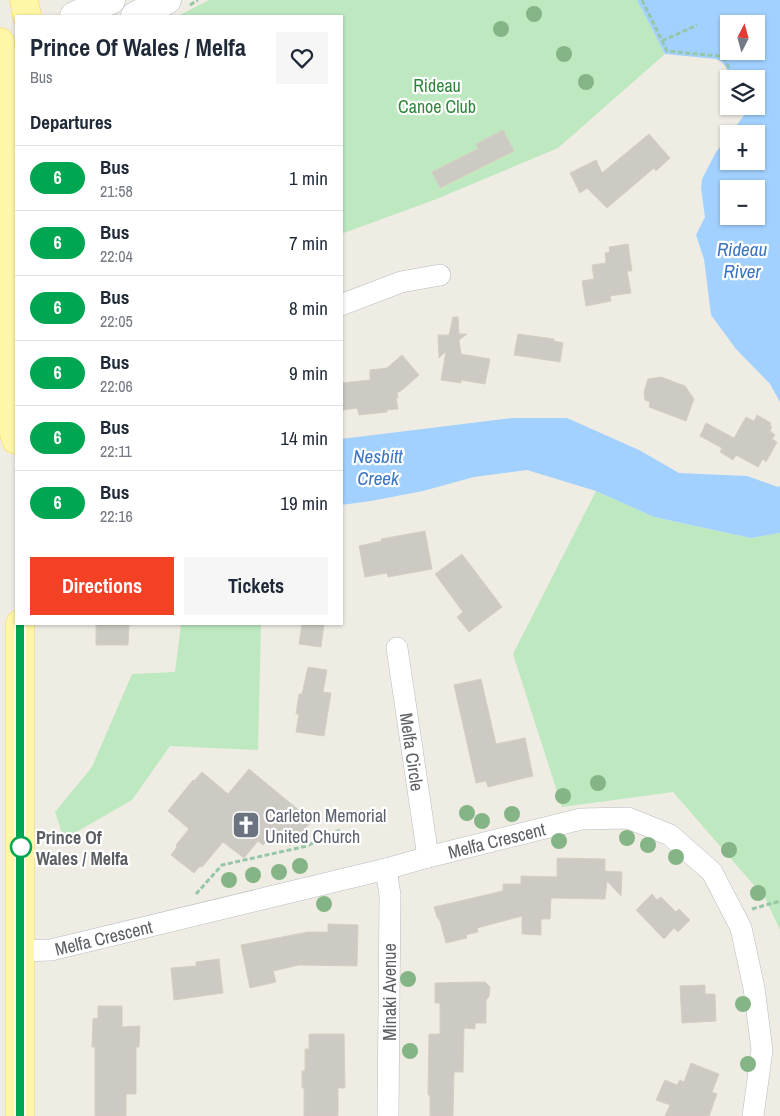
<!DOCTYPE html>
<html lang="en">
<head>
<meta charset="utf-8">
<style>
	:root { --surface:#fff; --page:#f6f6f7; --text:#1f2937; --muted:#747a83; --line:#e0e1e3; --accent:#f44024 }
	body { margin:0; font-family:"Archivo Narrow",sans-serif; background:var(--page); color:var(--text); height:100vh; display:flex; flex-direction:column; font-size:19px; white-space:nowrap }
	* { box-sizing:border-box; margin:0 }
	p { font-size:16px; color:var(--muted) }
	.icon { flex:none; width:28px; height:28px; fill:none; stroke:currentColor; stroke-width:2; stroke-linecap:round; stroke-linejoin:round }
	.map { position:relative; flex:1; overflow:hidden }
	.drawer { position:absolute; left:15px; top:15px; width:328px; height:610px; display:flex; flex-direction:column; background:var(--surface); border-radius:0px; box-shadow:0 1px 4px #0004 }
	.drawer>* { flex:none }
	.badge { padding:0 10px; border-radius:16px; font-size:18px; line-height:32px }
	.needle { width:32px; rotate:6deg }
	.fabs { position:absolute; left:720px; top:15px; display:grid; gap:10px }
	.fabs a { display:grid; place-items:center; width:45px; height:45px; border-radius:0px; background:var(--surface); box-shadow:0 1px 4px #0004; font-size:25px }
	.map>.badge { position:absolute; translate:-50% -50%; box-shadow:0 0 0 2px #fff }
	h2 { padding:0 15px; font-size:19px; line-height:45px }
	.round { display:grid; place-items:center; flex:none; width:52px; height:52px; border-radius:0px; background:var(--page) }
	.summary { display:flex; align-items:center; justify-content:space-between; height:85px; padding:0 15px }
	h1 { font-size:24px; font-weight:800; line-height:38px }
	.button { display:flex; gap:10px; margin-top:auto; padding:10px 15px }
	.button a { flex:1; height:58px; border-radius:0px; background:var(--accent); color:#fff; font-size:20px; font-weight:800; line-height:58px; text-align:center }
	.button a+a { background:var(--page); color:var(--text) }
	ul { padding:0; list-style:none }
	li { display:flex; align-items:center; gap:15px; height:65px; padding:0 15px; border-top:1px solid var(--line) }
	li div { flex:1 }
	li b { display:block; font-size:19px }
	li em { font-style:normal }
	li .badge { min-width:55px; font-weight:700; text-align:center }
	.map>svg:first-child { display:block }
</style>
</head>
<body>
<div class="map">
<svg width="780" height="1116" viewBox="0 0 780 1116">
	<rect width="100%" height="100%" fill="#efede3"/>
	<path fill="#bde8c0" d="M209,0h428l28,54 -107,94 -124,52 -93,34v-218h-163z
		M596,491l58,26 97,21 29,-5v397l-15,-32 -92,-106 -111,15 -49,-153z
		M181,624h80l-3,126 -88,-4 -38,54 -68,39 -9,-27 37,-45 40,-93 43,-2z"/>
	<path fill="#a2d1ff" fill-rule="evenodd" d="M637,0h143v402l-10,-18 -34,-35 -25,-34 -7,-56 -8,-24 9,-18 -4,-29 1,-9 14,-27 13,-16v25h27v-27h-26l21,-28h5v-9l2,-3 -2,-15h-22l-12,-17 -6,-3 -51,-5zM729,24h27v27h-27zM729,189h27v27h-27z
		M513,418h54l72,32 40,23 68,3 31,11 2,-1v47l-29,5 -97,-21 -58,-26 -69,-21 -53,7 -51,14 -52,10 -30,4v-66z"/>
	<path fill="#cccac2" stroke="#d4cfc1" d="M503,130l11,21 -74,37 -8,-16 46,-23 -2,-5z
		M649,134l21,24 -14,13 -2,-3 -47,40 -20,-20 -7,5 -10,-20 26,-13 6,13z
		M628,244l4,27h-5l4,22 -21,3 1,5 -25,5 -4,-25 12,-2 -2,-14 14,-2 -1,-10 5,-1 -1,-5z
		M453,317h5l1,17h8l-8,6 2,14 29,5 -5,25 -24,-4v3l-20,-3 5,-29 -7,7 -1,-23h11z
		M518,334l36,5v2l9,2 -3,19 -46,-7z
		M402,355l17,20 -18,16 -4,1 1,6h-2l2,11 -11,1v2l-28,3 -2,-7 -14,2 -2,-27 29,-3v-10l17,-2z
		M661,377l24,9 9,13 -8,22 -37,-14 1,-5 -5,-2 -1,-8 4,-13z
		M757,415l14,8 -1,3 2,1 -2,4 5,4 -3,4 5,3 -11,20 -3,-3 -5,8 -22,-12 -3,5 -13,-8 2,-4 -22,-12 6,-13 28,15 12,-21 8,4z
		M425,531l7,38 -44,8 -1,-4 -22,4 -6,-31 23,-5 -1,-2z
		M462,554l40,53 -33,25 -12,-15 6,-5 -28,-38z
		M96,624h33l-1,21h-32z
		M302,624h22l-3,23 -22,-3z
		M308,667l19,3 -4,22 8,1 -7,43 -28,-4 3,-18h-3l3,-20h3z
		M481,679l15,65 29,-6 8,38 -45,11 -2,-6 -10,2 -22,-98z
		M249,769l63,52 -22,25 -16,-14 -11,13 -5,-4 -14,17 -21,-16 -21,25 -2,-1 -6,7 -23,-18 6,-8 -1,-2 13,-16 -21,-18 25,-31 1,1 8,-9 26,22z
		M557,858l48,1v12l17,1 -1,24 -14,-15 -2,18 -54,-1 -1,21h-9v16l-19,-1v-18l-45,12 1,4 -12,3 1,3 -21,5 -6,-22 -3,-4 -3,-10 69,-16v-7h18v-8l36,1z
		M652,894l5,6 4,-3 15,15 3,-3 11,11 -12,12 -4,-4 -10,11 -28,-29z
		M328,924l30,1 -1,41 -58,-1 -26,6 3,11 -26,6 -9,-43 67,-13h20z
		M219,959l4,34 -49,7 -3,-32 25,-2v-4z
		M473,982h12l5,5 -1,10 -3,3v23h-11v6l-11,-1 -1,44h-9l-1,44h-23v-21h-2l1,-61h11v-31h-5v-20z
		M705,985v9h10l1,27 -34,2 -2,-37z
		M98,1006h24v21l18,-1 -1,21h-3v47h-10v22h-31v-69h-3l1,-28 5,-1z
		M309,1034h35l1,54h-7v28h-34v-28h-2v-17h3v-22h4z
		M691,1063l28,11 -7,18 5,2 -8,22h-44l5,-11 -14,-5 9,-20 12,5 3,-5 4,2z"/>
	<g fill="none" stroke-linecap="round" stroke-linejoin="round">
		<g stroke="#b8bac0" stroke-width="22">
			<g id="minor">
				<path d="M341,305l60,-23 39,-7"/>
				<path id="s1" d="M397,648l31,209"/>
				<path d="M386,869l4,26 -2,221"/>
				<path id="s2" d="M21,951l30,-1 335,-81 42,-12 153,-38 47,-1 42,17 42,37 29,56 13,60 8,62 -9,66"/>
			</g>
		</g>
		<g stroke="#b8bcc2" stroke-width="29">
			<path id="secondary" d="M74,16l37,-16
				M135,16l32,-16"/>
		</g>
		<g stroke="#fad450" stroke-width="29">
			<path id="primary" d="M24,0l3,16
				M0,42c8,56 4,115 3,171 0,38 4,76 5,114 1,38 -3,77 8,113
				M20,624v492"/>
		</g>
		<path stroke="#95c7a6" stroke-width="3" stroke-dasharray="5 2.5" stroke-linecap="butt" d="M642,0l25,51 52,5 6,4 4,8
			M190,5l8,-5
			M662,41l35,-16
			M196,894l26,-29 85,-19 35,-17
			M752,909l28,-8"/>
		<use href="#minor" stroke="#fff" stroke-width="21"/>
		<use href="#secondary" stroke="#fff" stroke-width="28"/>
		<use href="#primary" stroke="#fff6a7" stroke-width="28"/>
	</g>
	<g fill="#85b586">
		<circle cx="534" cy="14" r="8"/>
		<circle cx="501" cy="29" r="8"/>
		<circle cx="564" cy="54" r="8"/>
		<circle cx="586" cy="82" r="8"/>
		<circle cx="598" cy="783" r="8"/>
		<circle cx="563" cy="796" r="8"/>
		<circle cx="467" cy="813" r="8"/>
		<circle cx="512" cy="814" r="8"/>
		<circle cx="482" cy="821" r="8"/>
		<circle cx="627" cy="838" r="8"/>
		<circle cx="559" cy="841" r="8"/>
		<circle cx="648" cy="845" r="8"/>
		<circle cx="729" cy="850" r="8"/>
		<circle cx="676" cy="857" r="8"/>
		<circle cx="300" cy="866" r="8"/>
		<circle cx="279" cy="872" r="8"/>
		<circle cx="253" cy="875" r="8"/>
		<circle cx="229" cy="880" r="8"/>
		<circle cx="758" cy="893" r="8"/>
		<circle cx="324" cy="904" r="8"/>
		<circle cx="408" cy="979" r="8"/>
		<circle cx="743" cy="1004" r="8"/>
		<circle cx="410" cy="1051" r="8"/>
		<circle cx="748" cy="1064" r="8"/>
	</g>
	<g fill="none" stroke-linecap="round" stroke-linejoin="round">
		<g stroke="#fff" stroke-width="11">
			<path id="line" d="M20,624v492"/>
		</g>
		<use href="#line" stroke="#00a651" stroke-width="8"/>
	</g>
	<defs>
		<g id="church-square" transform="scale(1.4375)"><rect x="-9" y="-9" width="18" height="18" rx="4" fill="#6b7280" stroke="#fff"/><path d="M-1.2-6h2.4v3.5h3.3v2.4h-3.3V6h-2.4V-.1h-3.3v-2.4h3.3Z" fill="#fff"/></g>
	</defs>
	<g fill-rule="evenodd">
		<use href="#church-square" x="246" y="825"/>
	</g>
	<circle fill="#fff" stroke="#00a651" stroke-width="2.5" cx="21" cy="847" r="10"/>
	<g text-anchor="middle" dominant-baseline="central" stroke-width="4.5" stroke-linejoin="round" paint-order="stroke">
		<g font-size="18" fill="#2f8739" stroke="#fff">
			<text x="437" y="85">Rideau<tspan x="437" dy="21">Canoe Club</tspan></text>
		</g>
		<g font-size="18" fill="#5b5f64" stroke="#fff">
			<text stroke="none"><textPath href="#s1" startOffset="105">Melfa Circle</textPath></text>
			<text stroke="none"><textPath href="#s2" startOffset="489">Melfa Crescent</textPath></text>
			<text stroke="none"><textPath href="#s2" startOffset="84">Melfa Crescent</textPath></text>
			<text transform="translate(389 992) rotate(-90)">Minaki Avenue</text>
		</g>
		<g font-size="18" fill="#5b616d" stroke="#fff" text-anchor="start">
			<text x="265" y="815">Carleton Memorial<tspan x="265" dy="21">United Church</tspan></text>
		</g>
		<g font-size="18" font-weight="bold" fill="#5b5f64" stroke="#fff" text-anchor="start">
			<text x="36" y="837">Prince Of<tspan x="36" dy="21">Wales / Melfa</tspan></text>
		</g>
		<g font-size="19" font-style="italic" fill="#3b75c1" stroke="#fff">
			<text x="742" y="249">Rideau<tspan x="742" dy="22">River</tspan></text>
			<text x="378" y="456">Nesbitt<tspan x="378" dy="22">Creek</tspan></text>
		</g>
	</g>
</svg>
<div class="fabs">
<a><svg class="needle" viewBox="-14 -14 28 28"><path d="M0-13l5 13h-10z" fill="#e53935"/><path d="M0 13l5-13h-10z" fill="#747a83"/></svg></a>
<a><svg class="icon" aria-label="layers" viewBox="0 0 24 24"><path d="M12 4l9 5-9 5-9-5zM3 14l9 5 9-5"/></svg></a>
<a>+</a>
<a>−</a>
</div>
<section class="drawer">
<div class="summary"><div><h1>Prince Of Wales / Melfa</h1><p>Bus</p></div><a class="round"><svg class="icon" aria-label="heart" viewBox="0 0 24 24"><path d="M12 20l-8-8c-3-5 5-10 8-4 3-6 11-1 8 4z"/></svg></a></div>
<h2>Departures</h2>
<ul>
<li><span class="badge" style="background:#00a651;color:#fff">6</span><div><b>Bus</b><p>21:58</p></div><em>1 min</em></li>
<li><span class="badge" style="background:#00a651;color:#fff">6</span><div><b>Bus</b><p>22:04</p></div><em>7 min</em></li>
<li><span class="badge" style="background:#00a651;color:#fff">6</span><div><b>Bus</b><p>22:05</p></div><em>8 min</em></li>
<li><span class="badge" style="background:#00a651;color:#fff">6</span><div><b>Bus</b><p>22:06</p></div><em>9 min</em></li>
<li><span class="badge" style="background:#00a651;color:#fff">6</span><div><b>Bus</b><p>22:11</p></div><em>14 min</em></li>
<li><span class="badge" style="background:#00a651;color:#fff">6</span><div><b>Bus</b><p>22:16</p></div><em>19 min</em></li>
</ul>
<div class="button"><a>Directions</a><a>Tickets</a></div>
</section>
</div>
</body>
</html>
